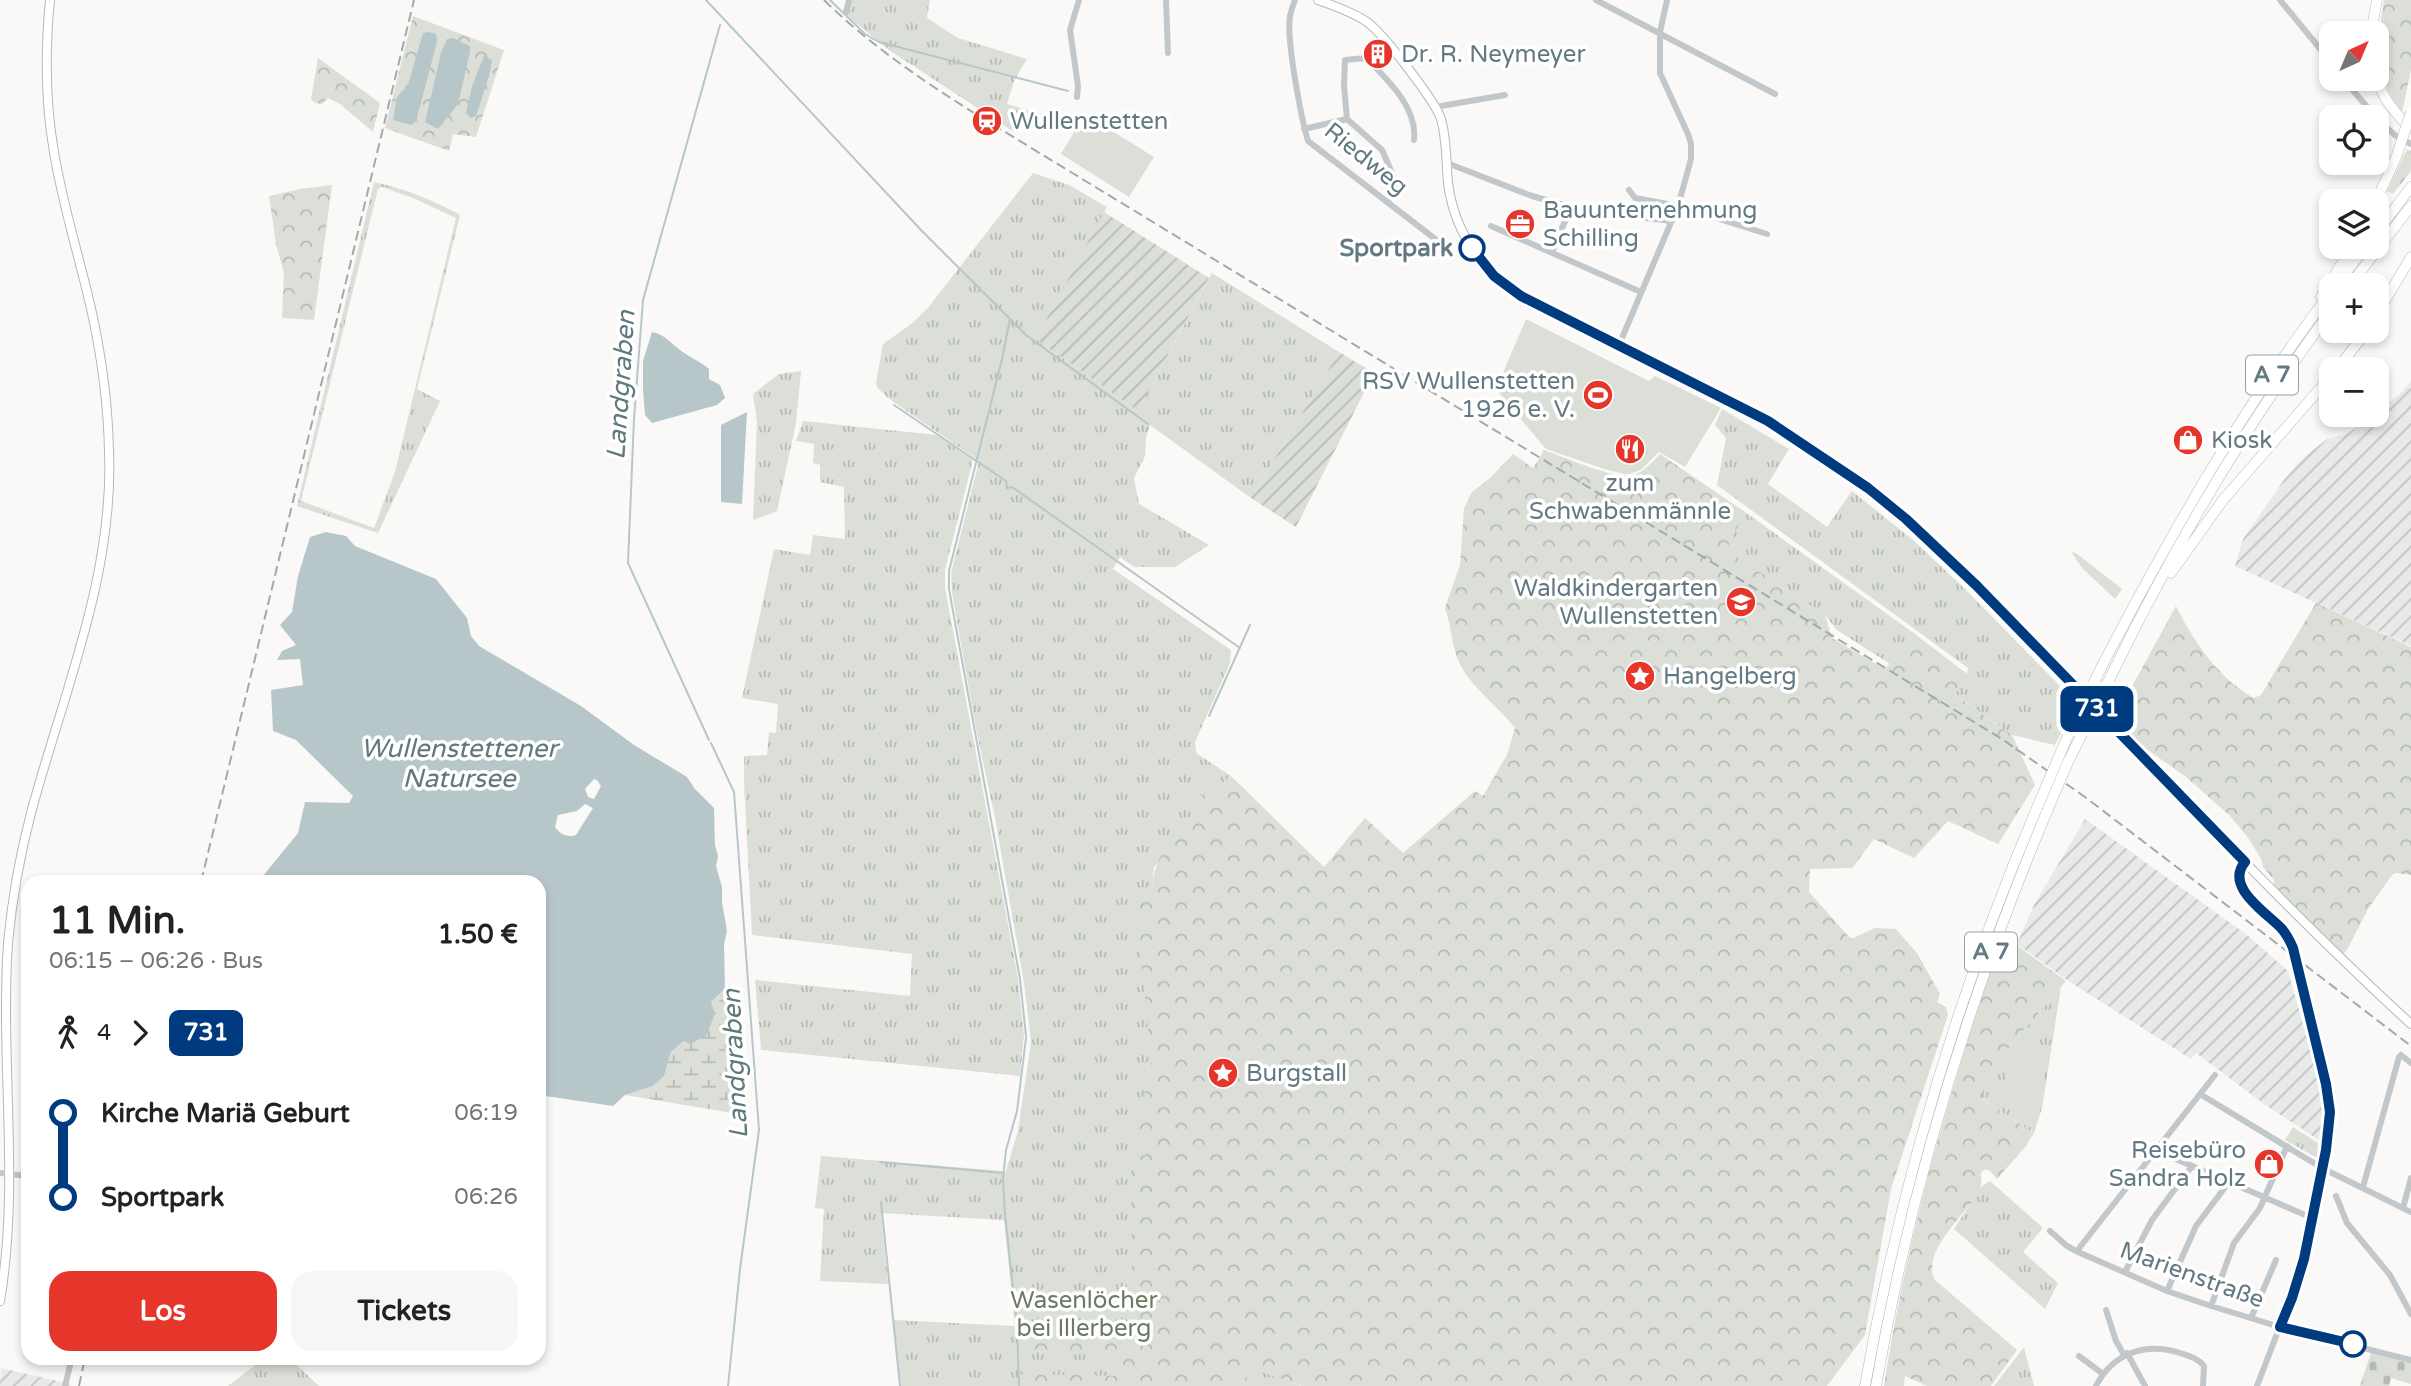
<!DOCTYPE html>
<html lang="de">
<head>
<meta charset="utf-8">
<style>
	:root { --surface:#fff; --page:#f6f6f6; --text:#222; --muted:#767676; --accent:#e6362b }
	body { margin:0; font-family:"Varela Round",sans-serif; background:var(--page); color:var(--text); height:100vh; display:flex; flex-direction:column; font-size:26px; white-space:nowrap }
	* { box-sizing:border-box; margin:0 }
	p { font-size:23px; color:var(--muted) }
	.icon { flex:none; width:38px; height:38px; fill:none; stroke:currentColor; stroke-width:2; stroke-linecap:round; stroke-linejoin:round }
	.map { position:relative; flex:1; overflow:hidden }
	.side { position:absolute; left:21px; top:875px; width:525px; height:490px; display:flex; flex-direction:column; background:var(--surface); border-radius:21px; box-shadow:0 4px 10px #0003 }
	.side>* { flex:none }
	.badge { padding:0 14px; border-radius:10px; font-size:24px; line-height:46px }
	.needle { width:46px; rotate:44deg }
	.buttons { position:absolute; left:2319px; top:21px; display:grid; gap:14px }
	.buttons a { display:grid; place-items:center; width:70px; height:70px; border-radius:14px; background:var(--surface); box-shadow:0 4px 10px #0003; font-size:35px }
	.map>.badge { position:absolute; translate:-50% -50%; box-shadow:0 0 0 4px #fff }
	.legs { display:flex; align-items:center; gap:10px; height:77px; padding:0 28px; font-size:23px }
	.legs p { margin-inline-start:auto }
	.overview { display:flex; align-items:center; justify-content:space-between; height:119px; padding:0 28px }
	h1 { font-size:38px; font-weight:700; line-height:52px }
	.action { display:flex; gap:14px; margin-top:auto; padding:14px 28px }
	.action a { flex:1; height:80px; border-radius:21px; background:var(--accent); color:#fff; font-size:28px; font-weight:700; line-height:80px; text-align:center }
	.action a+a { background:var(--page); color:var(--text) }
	ul { padding:0 28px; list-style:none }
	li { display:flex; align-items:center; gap:24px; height:84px; font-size:26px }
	li i { display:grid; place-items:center; width:10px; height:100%; margin:0 9px; background:currentColor }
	li i::after { content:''; width:18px; height:18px; margin:-9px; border:5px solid; border-radius:50%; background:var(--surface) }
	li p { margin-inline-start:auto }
	li:first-child i { background:linear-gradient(#0000 50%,currentColor 0) }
	li:last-child i { background:linear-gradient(currentColor 50%,#0000 0) }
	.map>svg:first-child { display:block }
</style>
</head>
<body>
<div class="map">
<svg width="2411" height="1386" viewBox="0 0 2411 1386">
	<defs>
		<pattern id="industrial-furrows" width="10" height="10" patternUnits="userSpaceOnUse" patternTransform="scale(1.75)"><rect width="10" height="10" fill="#e8e9e9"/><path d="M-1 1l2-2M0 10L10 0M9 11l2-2" fill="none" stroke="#c0c2c2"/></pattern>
		<pattern id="grass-tufts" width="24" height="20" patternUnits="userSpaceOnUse" patternTransform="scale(1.75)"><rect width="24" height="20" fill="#dbdfd7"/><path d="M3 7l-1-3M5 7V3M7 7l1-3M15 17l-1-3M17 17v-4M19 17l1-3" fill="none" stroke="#b5bab4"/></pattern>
		<pattern id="forest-crowns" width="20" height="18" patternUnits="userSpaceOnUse" patternTransform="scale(1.75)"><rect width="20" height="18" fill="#dbdfd7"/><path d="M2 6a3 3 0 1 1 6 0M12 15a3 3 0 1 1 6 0" fill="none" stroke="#b5bab4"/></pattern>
		<pattern id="wetland-marsh" width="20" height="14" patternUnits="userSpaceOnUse" patternTransform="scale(1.75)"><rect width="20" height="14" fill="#dbdfd7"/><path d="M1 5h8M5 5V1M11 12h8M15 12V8" fill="none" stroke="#b5bab4"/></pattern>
		<pattern id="cemetery-stones" width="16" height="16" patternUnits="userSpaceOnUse" patternTransform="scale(1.75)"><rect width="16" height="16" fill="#dbdfd7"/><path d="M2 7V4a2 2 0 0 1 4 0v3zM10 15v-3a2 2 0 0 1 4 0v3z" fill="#b5bab4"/></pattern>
		<pattern id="garden-furrows" width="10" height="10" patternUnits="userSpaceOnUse" patternTransform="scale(1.75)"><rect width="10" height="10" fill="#dbdfd7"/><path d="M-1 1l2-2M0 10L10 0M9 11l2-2" fill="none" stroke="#b5bab4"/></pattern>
	</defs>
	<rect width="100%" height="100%" fill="#faf9f8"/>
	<path fill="url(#industrial-furrows)" d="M2411,381v265l-176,-80 8,-27 43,-62 17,-19 24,-19 20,-5 26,-19h3l1,-3 24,-19z
		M2085,819l161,115 42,37 29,103 5,31 1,38 -59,-39 -68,-51 -5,6 -124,-79 -50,-36 17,-39z
		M1,1368l70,16 -1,2h-70z"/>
	<path fill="url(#grass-tufts)" fill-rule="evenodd" d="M849,0h81l-3,18 31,20 69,21 -13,22 -7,23 61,18 -4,7 -11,-4 -5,6h-4l-21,-13 -9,14 -125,-82 -44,-36z
		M1033,173l36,12 38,22 -71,132 102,72 74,-138 127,79 -88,146 -101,-73 -4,12 -1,19 -11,22 5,26 70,41 -34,22h-41l-14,-10 -7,12 118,81 -1,13 -35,79 1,10 3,3 32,21 -15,12 -20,10 -9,32 -33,37 -2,21 42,498h-294l-7,-66 122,6 -11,-106 -123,-7 7,71 -68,-3 4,-72 -9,-1 6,-52 182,15 2,3 13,-43 13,-89 -7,-59 -29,-165 -19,-89 -24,-136 -1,-20 28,-112 -91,-63 -11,-11 -1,-5 7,-38 28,-20 16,-15z
		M374,182c31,7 59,18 86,33l-43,174 23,12 -62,132 -81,-27zM382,187l31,11 43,20 -61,254 -21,56 -73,-27 77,-312z
		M801,371l-5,52 -19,88 -24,9 4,-98 -4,-28 26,-20z
		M1722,409l67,40 -21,35 59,43 25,-36 61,49 50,47 96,98 11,30 -15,30 -43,-10 -58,-41 13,-20 1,-6 -251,-183 9,-47 -11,-13z
		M803,421l134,14 36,25 -28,110v18l73,390 6,57 -4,41 -259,-26 -6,-70 155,16 2,-42 -160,-19 -8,-153v-26l23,-1 2,-23 7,1 2,-29 -36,-6 32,-149 36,6 3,-20 32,4 -1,-52 -24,-5v-17l-7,-2 1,-19 -18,-3z
		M1745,512l170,122 -25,30 -53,-34 -12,-15 -100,-65z
		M2071,552l5,1 46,36 -7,10 -32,-30z
		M2061,987l-19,121 -8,25 -53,-34 2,-15 29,-40z
		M2293,1127l25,16 -1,15 -32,-18z
		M1990,1181l53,47 -20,24 35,31 -13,26 -91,-80 28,-43z
		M2024,1347l10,39h-40z
		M264,1358h25l30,28h-91z
		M1247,1366l54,20h-55z"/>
	<path fill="url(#forest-crowns)" d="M2384,0h27v70l-9,43c-29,-39 -25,-67 -18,-113z
		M413,16l91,34 -28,87 -23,-3 -4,17 -64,-23z
		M318,58l62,45 -7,29 -33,-28 -12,-6 -6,6 -7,-1 -4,-4z
		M2407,149l4,2v20l-18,23 -6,-3z
		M332,185l-18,135 -32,-2 2,-45 -8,-29 -7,-48 31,-7z
		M1544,450c20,7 65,27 85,26 13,-1 23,-14 31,-22l85,58 -19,38 99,65 7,23 53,31 30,-35 52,40 -12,21 57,40 23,50 -37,59 -50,-23 -34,37 -40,-19 -22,29 -42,1 -1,23 42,47 24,-11 21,1 21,24 23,41 -3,8 9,5 2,8 -57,174 -26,146 -38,51h-525l-54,-19 -2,19h-226l-1,-12 110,2 -7,-13 -11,-7 -93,-5v-11h21l22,-6 71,3 -10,-35 10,-34 -1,-110 14,-3 1,-13 -13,-16 19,-56 -17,-171 17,-11c2,-23 12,-48 35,-58l9,-32 20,-10 15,-12 93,91 41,-49 38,35 72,-62 8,5 24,-41 8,-27c-17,-22 -41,-38 -54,-62 -10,-18 -9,-39 -16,-58l15,-43 4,-57 8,-16 18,-14 23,-24 20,14z
		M2316,603l95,44v228l-15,-2 -4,2 -24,34 -20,39 -7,10 -68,-68 1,-10 -11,-13 -2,-8 -12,-20 -19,-23 -44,-39 -44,-31 -24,-26 1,-10 57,-104c17,35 43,73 78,92l7,-3z
		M2003,935l63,46 -54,63 -29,40 -1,16 52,33 -8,13 -29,33 -8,-9h-5l-3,3c0,5 1,11 -1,16 -12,25 -60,61 -45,91l82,70 -26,36h-64l-22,-10 -1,10h-20c23,-153 68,-305 119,-451z"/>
	<path fill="url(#wetland-marsh)" d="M725,989l17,56 2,70 -119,-20 28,-9 11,-10 7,-24 13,-11 27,-39z"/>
	<path fill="url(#cemetery-stones)" d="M2372,1349l39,11v24l-20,-6 -2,8h-29z"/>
	<path fill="url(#garden-furrows)" d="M1104,212l105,66 -71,133 -102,-72z
		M1339,352l35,21 -78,154 -45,-29z"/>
	<path fill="#dbdfd7" d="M1085,114l69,43 -25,40 -68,-43z
		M1526,319l123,62 6,-5 66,32 -36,59 -26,-15 -17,17 -14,6 -24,-6 -58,-20 -47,-56 4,-20z
		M2013,1050l35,9 -13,55 -36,-9z"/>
	<path fill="#b7c7c9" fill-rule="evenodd" d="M429,32l7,2 1,8 -21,79 -5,4 -18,-5 4,-23 11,-12 15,-52z
		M453,38l17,8v6l-12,52 -20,25 -13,-7 16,-69 6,-14z
		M484,56l8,4 -3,16 -13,40 -5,2 -5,-5 6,-27z
		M652,332c14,3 17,10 28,18 9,7 20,11 29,19v10l11,6 5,13 -8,7 -65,18 -7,-8 -2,-25v-29z
		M747,412l-5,92 -21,-2v-77z
		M326,532l20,4 9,10 81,33 31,39 4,18 8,10 102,60 53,39 53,32 8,12 19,19 1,37 3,11 -2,10 6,21v15l5,29 -3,14 1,44 -14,13 4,12 -9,22 -16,8 -6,-3 -13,11 -7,24 -11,10 -28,9 -12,11 -74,-11v-213h-281l40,-49 7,-31 44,1 4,-7 -57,-56 -23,-9 -2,-41 32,-5 -3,-26 -23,1 5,-9 14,-6 -16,-20 12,-13 6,-36 12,-39zM594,779l3,1 4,6 -7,13 -6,-2 -3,-8zM585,804l8,4 -17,27c-9,3 -16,-1 -21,-8l3,-12 19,-4z"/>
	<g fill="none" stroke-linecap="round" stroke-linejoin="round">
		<path stroke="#b7c7c9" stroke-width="2" d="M706,0l215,230 105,105 122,89
			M830,0l35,34 14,8 189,49
			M1010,319l-8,40 -53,212v18l71,390 6,57
			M894,405l112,76 1,7 5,-1 228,161
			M1209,716l41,-91
			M709,740l-81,-177 6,-144 9,-119 77,-275
			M711,743l23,49 25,338 -19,139 -12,117
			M880,1162l123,11
			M881,1202l19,184
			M1005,1214l-2,-35 3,-29 11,-39 9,-73
			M1005,1214l12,112 2,60"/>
		<g stroke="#b2babd" stroke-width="10">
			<path id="major" d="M1318,0c16,6 35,12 49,22 16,11 68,79 74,97 6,21 5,43 7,64 8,62 45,97 97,126 110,54 225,104 323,179 73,55 134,124 198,189 113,117 225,237 345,347
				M0,1301c20,-118 0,-239 8,-358 4,-43 12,-88 23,-130 32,-119 83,-237 78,-362 -1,-46 -7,-92 -17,-138 -12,-54 -29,-106 -38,-161 -9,-51 -9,-101 -4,-152"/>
		</g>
		<g stroke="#b4babd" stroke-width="11">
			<path id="highway" d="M2371,33l6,-33
				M2376,79c8,20 18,34 35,49
				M2376,201l21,-46
				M2376,233l35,-46
				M2336,285l30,-38
				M2350,285l61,-79
				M2321,297l31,-50
				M2376,316l35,-59
				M2337,369l30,-38
				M2171,573l52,-73 108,-124
				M2104,662c67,-128 139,-255 227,-370
				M2115,668c61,-125 133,-246 216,-357
				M1865,1386c35,-199 93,-393 172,-578
				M1876,1386c34,-198 94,-392 172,-577"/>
		</g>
		<path stroke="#c1c7ca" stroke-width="6" d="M1166,0l2,53
			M1295,0c-2,5 -4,11 -5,16 -4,23 11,101 18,125l135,104
			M1596,0l179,94
			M2280,0l51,62
			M846,12l3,-12
			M2343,79l33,38
			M1077,97l1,-11 -8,-56 9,-30
			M1435,107l70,-12
			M2376,118l20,18 15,8
			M1304,129l43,-10
			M1447,163l85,33 39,11 -19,45
			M1629,190l6,8 43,8 89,28
			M1387,202l10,-13 -1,-7 -14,-32 -35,-31 -3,-33 1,-26 21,-2c21,21 52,50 48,82
			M1620,215l52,6
			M1491,226l150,66
			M1619,345l59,-139 13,-47v-15l-3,-10 -28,-61v-41l7,-32
			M2245,862c-21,25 22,51 37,67 5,6 8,12 11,19l33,136 3,21v24l-3,21 -27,126 -42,110
			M2200,1094l122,74 89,44
			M2155,1150l157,68
			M0,1173l28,3
			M2363,1187l36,-130 2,-2 10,8
			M2336,1196l11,27 43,52 21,39
			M2403,1208l8,-30
			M2050,1231l17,15 11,6 89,39 44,15 69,21 131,33
			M2078,1252l2,-5 135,-172
			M2125,1272l27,-52 40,-54
			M2167,1291l29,-65 33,-44
			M2211,1306l23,-63 26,-35 27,-62
			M2106,1310l10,31 8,14
			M2251,1318l25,-58
			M2127,1353l18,33
			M2079,1356l24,18
			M65,1386l7,-28
			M2096,1386c17,-33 49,-44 84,-33 9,3 18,5 24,13l-1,20"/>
		<use href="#major" stroke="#fff" stroke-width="8"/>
		<use href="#highway" stroke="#fff" stroke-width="10"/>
		<path stroke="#a0abaf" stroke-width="2" stroke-dasharray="10 5" stroke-linecap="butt" d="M824,0c49,48 105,85 163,121l1015,618 83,58 326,249
			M201,882l213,-882
			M79,1386l6,-28"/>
		<g stroke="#b4babd" stroke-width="11" stroke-linecap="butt">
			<path id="highway-bridge" d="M2397,155l14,-43
				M2037,808l35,-82 32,-64
				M2048,809l20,-47 47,-94"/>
		</g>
		<use href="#highway-bridge" stroke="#fff" stroke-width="10"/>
	</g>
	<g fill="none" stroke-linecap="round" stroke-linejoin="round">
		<g stroke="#fff" stroke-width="16">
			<path id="line-1" d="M1472,248l22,28 27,20 247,125 100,67 38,31 71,67 268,276c-21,25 22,51 37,67 5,6 8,12 11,19l33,136 4,28 -4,38 -22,109 -12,39 -12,29 73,17"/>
		</g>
		<use href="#line-1" stroke="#003b80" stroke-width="10"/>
	</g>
	<defs>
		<g id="building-disc" transform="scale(1.575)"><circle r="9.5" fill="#e6362b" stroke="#fff"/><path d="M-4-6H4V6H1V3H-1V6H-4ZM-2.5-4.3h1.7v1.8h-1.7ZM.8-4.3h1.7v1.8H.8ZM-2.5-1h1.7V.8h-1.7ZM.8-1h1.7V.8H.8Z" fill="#fff"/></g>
		<g id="station-disc" transform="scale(1.575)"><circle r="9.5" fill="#e6362b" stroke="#fff"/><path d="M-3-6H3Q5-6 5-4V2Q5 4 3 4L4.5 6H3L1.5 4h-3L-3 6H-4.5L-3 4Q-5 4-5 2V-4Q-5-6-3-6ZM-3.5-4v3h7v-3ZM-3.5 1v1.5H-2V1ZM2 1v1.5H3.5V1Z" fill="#fff"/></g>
		<g id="office-disc" transform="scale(1.575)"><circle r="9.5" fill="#e6362b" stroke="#fff"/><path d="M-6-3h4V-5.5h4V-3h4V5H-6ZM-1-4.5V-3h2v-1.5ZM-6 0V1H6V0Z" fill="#fff"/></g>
		<g id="stadium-disc" transform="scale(1.575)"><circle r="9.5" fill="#e6362b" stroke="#fff"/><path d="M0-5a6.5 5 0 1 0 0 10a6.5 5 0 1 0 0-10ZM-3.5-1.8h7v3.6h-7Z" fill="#fff"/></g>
		<g id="shop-disc" transform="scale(1.575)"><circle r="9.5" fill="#e6362b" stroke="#fff"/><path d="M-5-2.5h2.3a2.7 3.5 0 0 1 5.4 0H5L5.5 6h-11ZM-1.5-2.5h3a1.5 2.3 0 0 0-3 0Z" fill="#fff"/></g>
		<g id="restaurant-disc" transform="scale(1.575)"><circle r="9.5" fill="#e6362b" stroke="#fff"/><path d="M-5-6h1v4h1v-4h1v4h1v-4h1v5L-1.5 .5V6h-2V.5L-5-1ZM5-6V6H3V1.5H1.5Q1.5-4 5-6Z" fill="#fff"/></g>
		<g id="school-disc" transform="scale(1.575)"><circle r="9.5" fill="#e6362b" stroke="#fff"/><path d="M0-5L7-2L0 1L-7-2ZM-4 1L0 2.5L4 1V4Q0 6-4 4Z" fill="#fff"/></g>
		<g id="sight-disc" transform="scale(1.575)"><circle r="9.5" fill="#e6362b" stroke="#fff"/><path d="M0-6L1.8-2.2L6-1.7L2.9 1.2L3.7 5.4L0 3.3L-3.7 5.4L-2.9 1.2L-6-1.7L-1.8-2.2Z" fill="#fff"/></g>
	</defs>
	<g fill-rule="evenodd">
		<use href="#building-disc" x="1378" y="54"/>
		<use href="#station-disc" x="987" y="121"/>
		<use href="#office-disc" x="1520" y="224"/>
		<use href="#stadium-disc" x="1598" y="395"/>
		<use href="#shop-disc" x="2188" y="440"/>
		<use href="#restaurant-disc" x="1630" y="449"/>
		<use href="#school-disc" x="1741" y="602"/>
		<use href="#sight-disc" x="1640" y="676"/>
		<use href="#sight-disc" x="1223" y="1073"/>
		<use href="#shop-disc" x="2269" y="1164"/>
	</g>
	<g fill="#fff" stroke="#003b80" stroke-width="3.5">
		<circle cx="1472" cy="248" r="12"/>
		<circle cx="2353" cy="1344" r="12"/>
	</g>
	<g text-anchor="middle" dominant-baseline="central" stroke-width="7" stroke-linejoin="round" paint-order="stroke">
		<g fill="#fff" stroke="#92a2a8" stroke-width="2">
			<rect x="2246" y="355.5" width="52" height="39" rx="5"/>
			<rect x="1965" y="932.5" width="52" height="39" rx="5"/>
		</g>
		<g font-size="23" font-weight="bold" fill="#647a83">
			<text x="2272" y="375">A 7</text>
			<text x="1991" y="952">A 7</text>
		</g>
		<g font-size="24" fill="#647a83" stroke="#fff" text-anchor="start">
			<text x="1401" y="54">Dr. R. Neymeyer</text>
			<text x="1010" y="121">Wullenstetten</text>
			<text x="1543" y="210">Bauunternehmung<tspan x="1543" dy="28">Schilling</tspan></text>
			<text x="1575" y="381" text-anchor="end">RSV Wullenstetten<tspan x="1575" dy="28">1926 e. V.</tspan></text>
			<text x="2211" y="440">Kiosk</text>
			<text x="1630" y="483" text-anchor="middle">zum<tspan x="1630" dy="28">Schwabenmännle</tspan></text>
			<text x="1718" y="588" text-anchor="end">Waldkindergarten<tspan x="1718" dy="28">Wullenstetten</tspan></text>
			<text x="1663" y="676">Hangelberg</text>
			<text x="1246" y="1073">Burgstall</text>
			<text x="2246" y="1150" text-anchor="end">Reisebüro<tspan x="2246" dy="28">Sandra Holz</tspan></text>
		</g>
		<g font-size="24" fill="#647a83" stroke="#fff">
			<text transform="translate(1366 159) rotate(39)">Riedweg</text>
			<text transform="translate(2192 1275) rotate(20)">Marienstraße</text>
		</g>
		<g font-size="24" font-weight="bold" fill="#647a83" stroke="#fff" text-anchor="end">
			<text x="1453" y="248">Sportpark</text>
		</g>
		<g font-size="24" fill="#6c7a63" stroke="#fff">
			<text x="1084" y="1300">Wasenlöcher<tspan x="1084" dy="28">bei Illerberg</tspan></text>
		</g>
		<g font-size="26" font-style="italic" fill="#5f797c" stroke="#fff">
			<text transform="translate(621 385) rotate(-86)">Landgraben</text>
			<text x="459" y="748">Wullenstettener<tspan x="459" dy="30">Natursee</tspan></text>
			<text transform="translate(735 1064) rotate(-93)">Landgraben</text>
		</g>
	</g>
</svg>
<div class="buttons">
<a><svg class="needle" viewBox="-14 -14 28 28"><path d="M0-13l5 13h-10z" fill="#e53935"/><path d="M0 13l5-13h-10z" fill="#767676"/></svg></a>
<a><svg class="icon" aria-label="locate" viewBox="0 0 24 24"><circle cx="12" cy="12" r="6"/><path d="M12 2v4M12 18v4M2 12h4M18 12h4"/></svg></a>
<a><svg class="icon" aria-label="layers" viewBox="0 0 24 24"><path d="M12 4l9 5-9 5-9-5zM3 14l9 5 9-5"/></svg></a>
<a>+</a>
<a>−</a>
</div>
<b class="badge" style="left:2097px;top:709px;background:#003b80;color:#fff">731</b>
<section class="side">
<div class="overview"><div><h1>11 Min.</h1><p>06:15 – 06:26 · Bus</p></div><b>1.50 €</b></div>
<div class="legs"><svg class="icon" aria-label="walk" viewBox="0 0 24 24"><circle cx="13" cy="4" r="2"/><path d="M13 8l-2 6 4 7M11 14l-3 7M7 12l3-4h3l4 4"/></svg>4<svg class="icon" aria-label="forward" viewBox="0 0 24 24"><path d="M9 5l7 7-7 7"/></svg><b class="badge" style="background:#003b80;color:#fff">731</b></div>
<ul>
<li><i style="color:#003b80"></i><b>Kirche Mariä Geburt</b><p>06:19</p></li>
<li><i style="color:#003b80"></i><b>Sportpark</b><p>06:26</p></li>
</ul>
<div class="action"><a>Los</a><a>Tickets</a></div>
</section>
</div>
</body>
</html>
